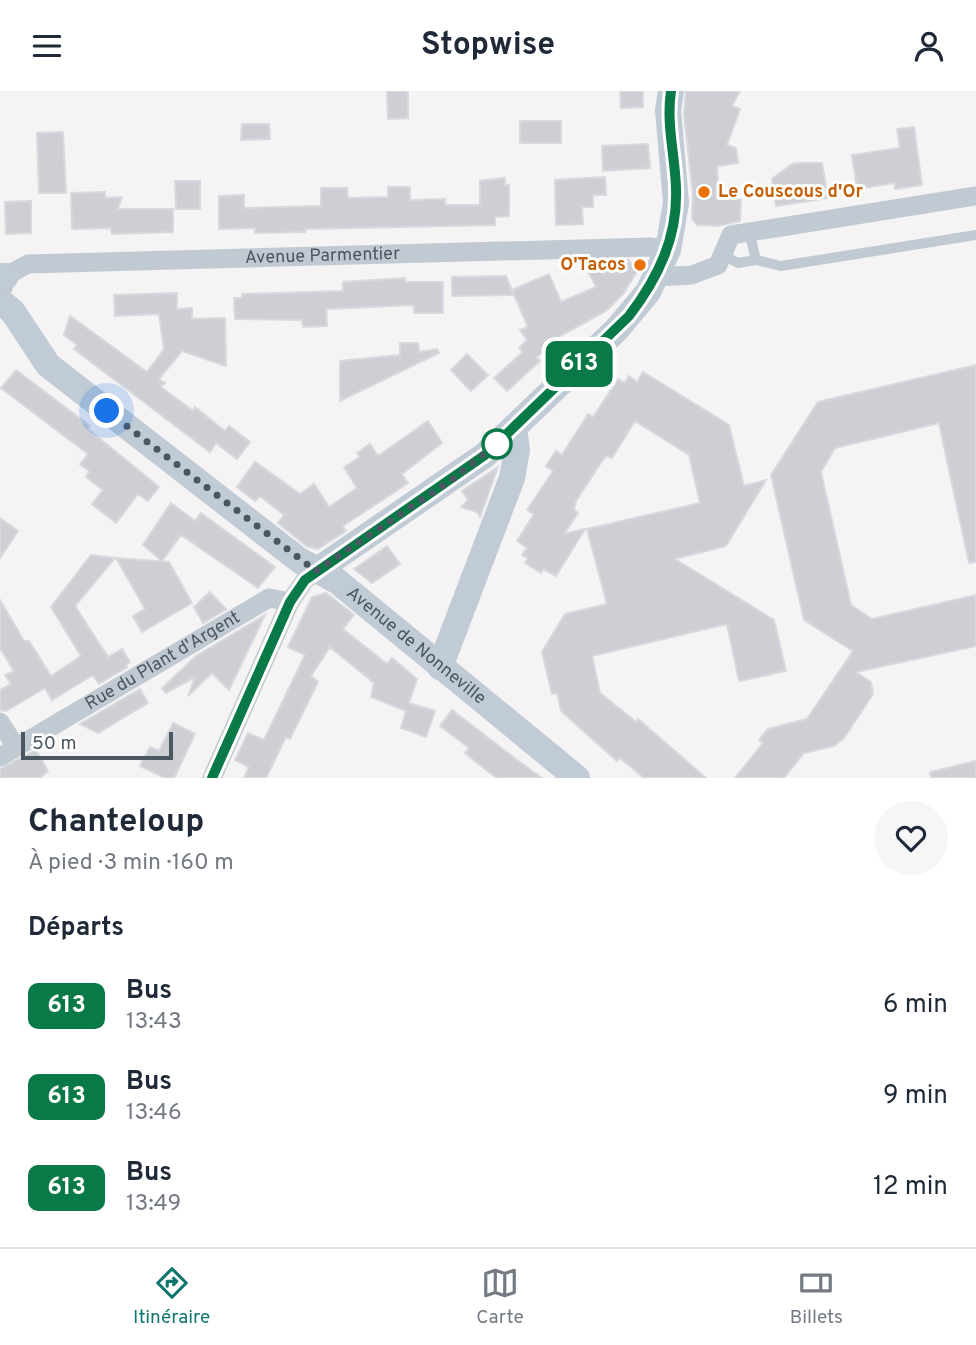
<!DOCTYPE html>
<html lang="fr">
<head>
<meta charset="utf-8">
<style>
	:root { --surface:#fff; --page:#f6f6f7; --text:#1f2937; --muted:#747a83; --line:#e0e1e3; --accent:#0f766e }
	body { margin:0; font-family:Overpass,sans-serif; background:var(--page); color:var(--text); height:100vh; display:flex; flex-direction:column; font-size:26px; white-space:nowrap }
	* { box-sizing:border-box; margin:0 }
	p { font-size:23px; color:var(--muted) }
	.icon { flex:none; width:38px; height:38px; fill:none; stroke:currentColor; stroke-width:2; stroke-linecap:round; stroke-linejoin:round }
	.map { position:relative; height:687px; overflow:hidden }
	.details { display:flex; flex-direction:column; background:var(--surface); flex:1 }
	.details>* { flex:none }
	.badge { padding:0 14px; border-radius:10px; font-size:24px; line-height:46px }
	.scale { position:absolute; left:21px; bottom:18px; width:152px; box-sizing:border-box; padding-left:7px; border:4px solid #4a5661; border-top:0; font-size:19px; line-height:24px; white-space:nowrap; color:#4a5661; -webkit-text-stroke:5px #fff; paint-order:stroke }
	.you { position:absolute; width:35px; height:35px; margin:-18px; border:5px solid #fff; border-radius:50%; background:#1a73e8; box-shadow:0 0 0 10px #1a73e833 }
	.map>.badge { position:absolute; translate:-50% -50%; box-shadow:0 0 0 4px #fff }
	h2 { padding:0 28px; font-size:26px; line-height:63px }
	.round { display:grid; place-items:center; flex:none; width:74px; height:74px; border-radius:37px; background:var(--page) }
	.head { display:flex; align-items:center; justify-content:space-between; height:119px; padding:0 28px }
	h1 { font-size:33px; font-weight:700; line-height:52px }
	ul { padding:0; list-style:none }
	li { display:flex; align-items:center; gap:21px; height:91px; padding:0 28px }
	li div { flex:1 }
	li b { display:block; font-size:26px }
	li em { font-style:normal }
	li .badge { min-width:77px; font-weight:700; text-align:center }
	header { display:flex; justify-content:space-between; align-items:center; height:91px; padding:0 28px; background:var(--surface); font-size:32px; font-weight:700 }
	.tab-bar { display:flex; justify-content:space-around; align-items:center; height:98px; border-top:2px solid var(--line); background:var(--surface); font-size:19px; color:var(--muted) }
	.tab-bar a { display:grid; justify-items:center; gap:4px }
	.tab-bar .on { color:var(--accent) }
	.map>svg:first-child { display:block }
</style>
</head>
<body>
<header><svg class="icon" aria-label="menu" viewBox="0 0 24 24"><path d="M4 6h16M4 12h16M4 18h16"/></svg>Stopwise<svg class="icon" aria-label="person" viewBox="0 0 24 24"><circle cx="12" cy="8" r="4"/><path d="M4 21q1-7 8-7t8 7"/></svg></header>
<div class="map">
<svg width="976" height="687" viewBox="0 0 976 687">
	<rect width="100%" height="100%" fill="#f5f3f3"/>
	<path fill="#cdcfd5" stroke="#d7d9de" stroke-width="2" d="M387,0h21v27l-20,1z
		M620,0h23v16l-22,1z
		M686,0h54l-8,15 8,3 -13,36 9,3 2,15 -21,3 2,30 22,4 -1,21 -22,5 -21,-1 -5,-6 1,-24 -9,-80z
		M520,30h41v22h-41z
		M242,33h27l1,15 -29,1z
		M914,36l8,58 -27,4v-6l-38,6 -5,-34 48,-7 -3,-19z
		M63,41l3,61h-27l-2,-60z
		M648,53l2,24 -47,3 -1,-25z
		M801,72h21l6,35 -52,8 -4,-27 20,-15z
		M605,86l1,18h-13v12h-11l1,17 -27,1 -1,-45z
		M505,87v7h4v31l-14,1v8l-190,4v3l-50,1v-5l-36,1v-33l25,-1v13l77,-2v-18h26l1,10 40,-1v-10h22v13l35,-1v6h35v-24z
		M175,90h25v28h-24z
		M105,101v6l17,-1 -4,12h55v23l-61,2 -1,-6 -39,1 -1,-36z
		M31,110v32l-25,1 -1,-32z
		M629,169l7,13 -13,21 -17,17 -46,25 3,5 -27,16 4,4 -33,30 -13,-13 29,-26 -4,-4 8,-8 -7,-10 8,-3 -16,-37 37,-16 12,28 35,-15 -13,-26z
		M506,185l8,19 -62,1v-19z
		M405,187v4h38v31h-29v-8l-88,4 1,17 -24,1 -1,-7 -67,-1 -1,-21h8v-4l101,-3v-9z
		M177,202v16l15,-1v11l33,-1 1,48 -44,-15 -23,28 6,4 -4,4 32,24 2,-4 30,24 4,-5 21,16 -13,17 -21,-16 -6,9 -136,-103 3,-4 -13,-10 6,-19 77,56 17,-23 -5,-35 -44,2 -1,-21z
		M400,252h18l1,9 18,-3 2,4 -99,48v-40l60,-6z
		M467,263l21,21 -17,16 -20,-21z
		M976,274v197l-7,1 -30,-140 -104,25 -14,24 30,133 21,14 104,-24v51l-120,26 15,10 2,12 -29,44 -10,8 -30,7 -20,25h-49l28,-35 -4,-3 9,-11 39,-10 46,-68 -49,-31 -33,-145 47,-73z
		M16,279l74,56 -2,3 71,58 -11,14 -10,-7 -22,29 -24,-19 11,-14 -17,-13 3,-6 -9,-7 8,-10 -87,-66z
		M643,281l86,53 15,61 22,-6 -40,66 -51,13 99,61 12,51 -47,10 -12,-57 -135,32 8,37 36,29 2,-3 7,6 61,53h-62l-24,-20 -3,3 -56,-50 -4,-18 -5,1 -10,-42 23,-38 42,-10 -20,-75 113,-26 -11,-48 -54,-34 -23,37 -5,-2 -5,5 -26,40 -2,9 4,3 -14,21 21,-5 -29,47 -13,-7 -2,4 -16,-10 3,-5 -6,-3 5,-7 -10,-7 17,-27 -7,-4 26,-39 -7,-5 10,-15 6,4 26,-41 5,3 25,-38 7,4 4,-7 8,6z
		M428,330l14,22 -40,31 6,9 -65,43 3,5 -28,18 -10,-2 -30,-24 6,-8 -24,-19 -5,5 -18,-14 18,-25 45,32 14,-10 15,23 28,-19 -13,-21 16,-10 -3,-4 13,-9 8,12z
		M498,376l-18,50 -3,-5 -16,-5 7,-7 -6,-9z
		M171,412l24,18 6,-8 74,54 -17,21 -77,-53 -19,26 -19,-16z
		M0,427l18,13 -18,27z
		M387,455l13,18 -28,19 -18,-14z
		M91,464l24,3 -40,48 33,51 14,-8 8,13 -4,3 1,2 -28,17 -6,-9 -41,25 -7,-12 -39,23 -6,-1v-20l11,-6 -6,-9 9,-4 -14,-23v-48l24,41h5l22,35 30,-20 -30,-49z
		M116,467l53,4 23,41 -50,29 -9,-16 12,-7z
		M210,501l16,17 -23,14 -9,-16z
		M326,502l28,22 -11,14 44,35 5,-6 25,21 -8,24 26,8 -9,26 -25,-9 5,-17 -35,-14 3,-14 -44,-36 -19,29 7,6 -28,57 -4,-2 -20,41h-22l5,-11 -14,-7 13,-27 16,7 41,-85 -17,-8 24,-50z
		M265,524l-36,75 -17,-17 -24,23 7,-19 -29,16 -4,-5 34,-32z
		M140,598l8,14 -50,30 -18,-9z
		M452,619l65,50 25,18h-45l-11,-8 -21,-17 4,-5 -29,-22z
		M173,632l22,11 -21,44h-9l-25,-12 10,-19 9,4z
		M36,659l12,21 -8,7h-40v-9z
		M976,670v17h-45l-1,-6z"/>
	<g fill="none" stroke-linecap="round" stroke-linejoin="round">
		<path stroke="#c1cad2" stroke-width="10" d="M749,140l7,29 25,6 195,-31
			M727,158l2,9 9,5 18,-3"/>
		<g stroke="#c1cad2" stroke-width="19">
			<path d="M656,186l36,-2 26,-10 13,-30 245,-39"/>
			<path id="s1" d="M3,197l3,-12 22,-12 623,-17 17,3"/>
			<path d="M0,631l16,25"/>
			<path id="s2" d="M0,666l269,-159 21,4"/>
			<path d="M212,687l78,-176 15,-22 11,-9"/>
		</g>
		<g stroke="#c1cbd6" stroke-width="26">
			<path d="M0,185h6"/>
			<path id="s3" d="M0,210l13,11 35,53 251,195 38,21 240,197"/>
			<path d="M316,480l169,-116 132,-126 31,-37 20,-42 8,-47 -8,-93 3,-19"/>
			<path d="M440,576l72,-189 5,-28 -3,-22"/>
		</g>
	</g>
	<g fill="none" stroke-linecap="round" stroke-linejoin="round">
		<g stroke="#fff" stroke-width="16">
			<path id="line" d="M212,687l78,-176 15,-22 180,-125 144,-139c29,-38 49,-79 47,-128 -1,-33 -10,-64 -5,-97"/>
		</g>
		<use href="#line" stroke="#097a47" stroke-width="10"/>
		<path stroke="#4a5661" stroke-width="7" stroke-dasharray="0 12.6" d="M107,320l209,160 138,-93 47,-38 -4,4"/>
	</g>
	<g fill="#e8710a" stroke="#fff" stroke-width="2.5">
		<circle cx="704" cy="101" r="7"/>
		<circle cx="640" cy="174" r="7"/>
	</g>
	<circle fill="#fff" stroke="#097a47" stroke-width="3.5" cx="497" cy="353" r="14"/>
	<g text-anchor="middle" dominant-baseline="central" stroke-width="6" stroke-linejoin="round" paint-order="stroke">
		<g font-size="18" font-weight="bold" fill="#c56008" stroke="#fff" text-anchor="start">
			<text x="718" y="101">Le Couscous d'Or</text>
			<text x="626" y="174" text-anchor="end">O'Tacos</text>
		</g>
		<g font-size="18" fill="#4a5661" stroke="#fff">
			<text stroke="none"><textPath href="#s1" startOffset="332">Avenue Parmentier</textPath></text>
			<text stroke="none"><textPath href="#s3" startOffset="544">Avenue de Nonneville</textPath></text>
			<text stroke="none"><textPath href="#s2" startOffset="189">Rue du Plant d'Argent</textPath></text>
		</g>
	</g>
</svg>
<div class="scale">50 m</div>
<div class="you" style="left:107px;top:320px"></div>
<b class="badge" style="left:579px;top:273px;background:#097a47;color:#fff">613</b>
</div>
<section class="details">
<div class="head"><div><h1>Chanteloup</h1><p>À pied · 3 min · 160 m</p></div><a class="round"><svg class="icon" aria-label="heart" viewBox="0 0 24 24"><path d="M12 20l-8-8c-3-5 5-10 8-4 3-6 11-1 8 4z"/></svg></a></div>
<h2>Départs</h2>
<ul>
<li><span class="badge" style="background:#097a47;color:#fff">613</span><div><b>Bus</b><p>13:43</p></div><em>6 min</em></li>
<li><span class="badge" style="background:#097a47;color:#fff">613</span><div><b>Bus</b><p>13:46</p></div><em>9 min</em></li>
<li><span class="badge" style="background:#097a47;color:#fff">613</span><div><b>Bus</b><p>13:49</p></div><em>12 min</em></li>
</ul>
</section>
<nav class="tab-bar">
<a class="on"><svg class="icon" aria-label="directions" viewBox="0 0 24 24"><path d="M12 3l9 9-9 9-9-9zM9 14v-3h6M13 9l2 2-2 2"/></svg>Itinéraire</a>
<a><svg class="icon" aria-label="map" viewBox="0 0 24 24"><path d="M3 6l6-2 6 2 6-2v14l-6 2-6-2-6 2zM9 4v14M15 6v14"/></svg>Carte</a>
<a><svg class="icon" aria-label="tickets" viewBox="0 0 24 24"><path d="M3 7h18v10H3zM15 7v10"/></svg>Billets</a>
</nav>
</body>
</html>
